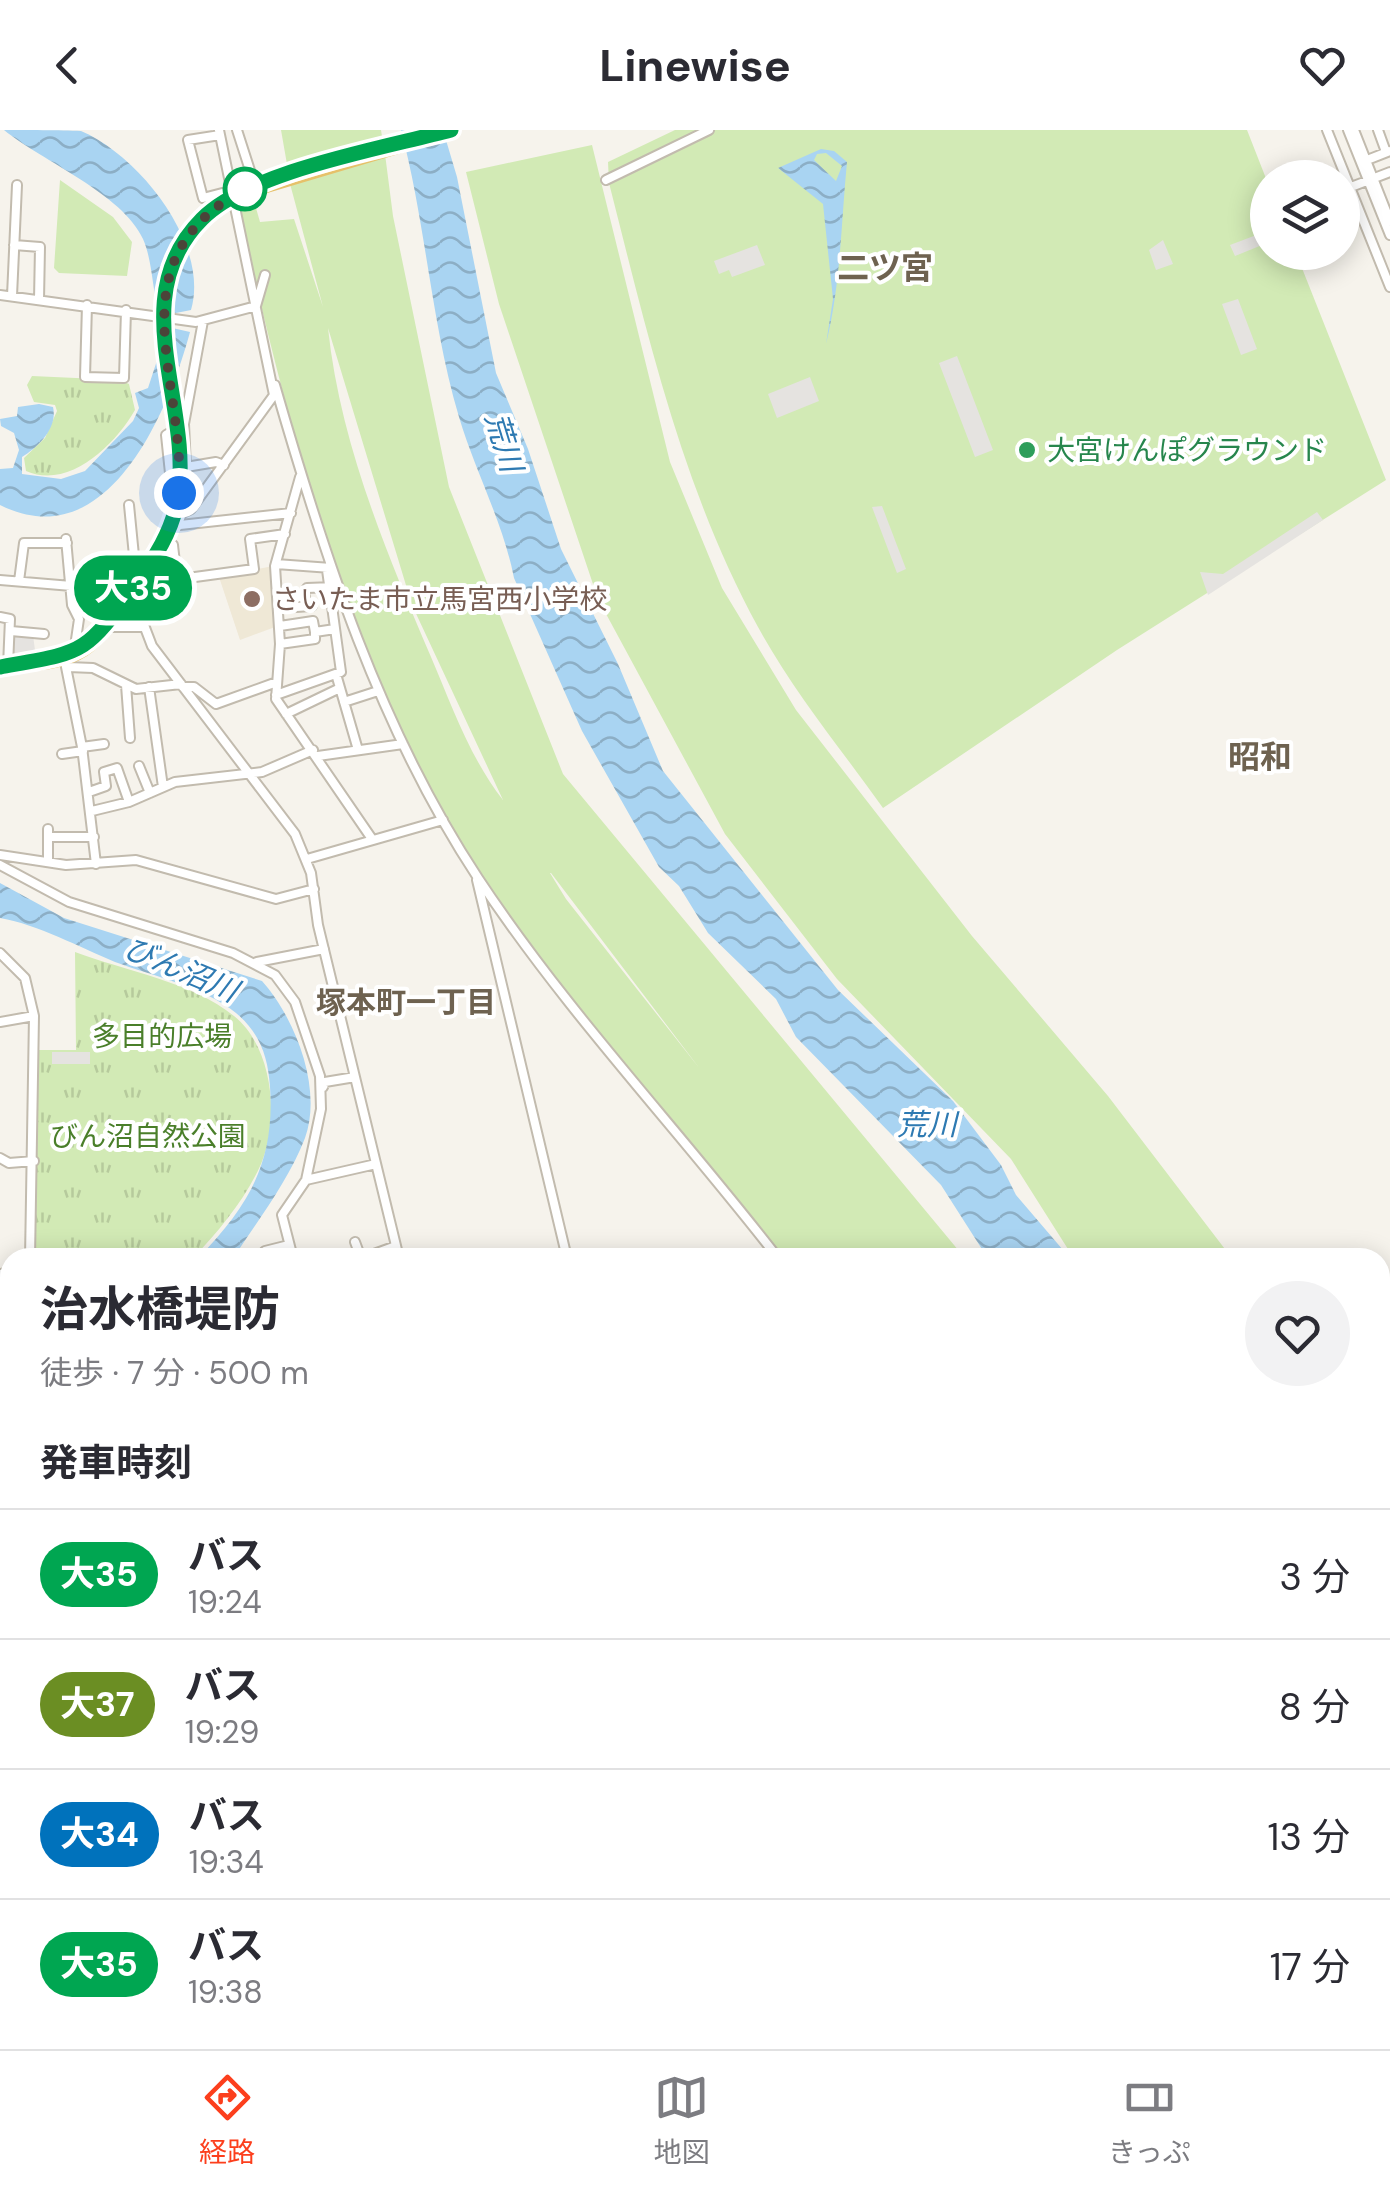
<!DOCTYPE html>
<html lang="ja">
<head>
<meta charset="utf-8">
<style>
	:root { --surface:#fff; --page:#f2f2f3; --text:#2b2b33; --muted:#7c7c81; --line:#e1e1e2; --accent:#fc3f1d }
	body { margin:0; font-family:"DM Sans","Noto Sans JP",sans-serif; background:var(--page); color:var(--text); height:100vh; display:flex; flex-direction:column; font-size:38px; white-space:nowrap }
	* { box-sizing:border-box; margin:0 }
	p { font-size:32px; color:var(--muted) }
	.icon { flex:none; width:55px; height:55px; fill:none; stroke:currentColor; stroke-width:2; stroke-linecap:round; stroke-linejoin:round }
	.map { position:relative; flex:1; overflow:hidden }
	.drawer { position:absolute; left:0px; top:1118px; width:1390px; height:802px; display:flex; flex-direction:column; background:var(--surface); border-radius:30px 30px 0 0; box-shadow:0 5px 25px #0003 }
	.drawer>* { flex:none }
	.badge { padding:0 20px; border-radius:32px; font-size:35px; line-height:65px }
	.fabs { position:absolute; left:1250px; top:30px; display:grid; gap:20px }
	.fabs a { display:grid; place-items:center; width:110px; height:110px; border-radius:50%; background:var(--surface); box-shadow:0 5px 25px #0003; font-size:50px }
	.you { position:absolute; width:50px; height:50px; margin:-25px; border:8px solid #fff; border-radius:50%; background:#1a73e8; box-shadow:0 0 0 15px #1a73e833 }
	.map>.badge { position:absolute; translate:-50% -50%; box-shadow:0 0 0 5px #fff }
	h2 { padding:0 40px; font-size:38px; line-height:90px }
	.round { display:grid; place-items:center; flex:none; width:105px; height:105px; border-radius:52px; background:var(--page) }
	.summary { display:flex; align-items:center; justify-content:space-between; height:170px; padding:0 40px }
	h1 { font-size:48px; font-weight:700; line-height:75px }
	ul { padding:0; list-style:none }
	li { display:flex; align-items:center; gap:30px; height:130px; padding:0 40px; border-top:2px solid var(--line) }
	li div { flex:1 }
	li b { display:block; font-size:38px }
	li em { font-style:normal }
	li .badge { min-width:110px; font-weight:700; text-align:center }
	header { display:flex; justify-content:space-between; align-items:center; height:130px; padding:0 40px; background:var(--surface); font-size:45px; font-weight:700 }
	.menu { display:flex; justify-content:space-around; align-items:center; height:140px; border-top:2px solid var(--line); background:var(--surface); font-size:28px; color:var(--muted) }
	.menu a { display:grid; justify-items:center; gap:5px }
	.menu .current { color:var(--accent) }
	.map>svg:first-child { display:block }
</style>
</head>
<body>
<header><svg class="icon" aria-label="back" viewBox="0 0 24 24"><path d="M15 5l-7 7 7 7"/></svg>Linewise<svg class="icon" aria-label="heart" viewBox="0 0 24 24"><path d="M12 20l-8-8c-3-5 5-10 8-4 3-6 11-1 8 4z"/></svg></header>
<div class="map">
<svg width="1390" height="1919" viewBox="0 0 1390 1919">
	<defs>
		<pattern id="park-tufts" width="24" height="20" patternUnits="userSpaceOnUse" patternTransform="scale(2.5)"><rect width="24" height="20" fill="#d2eab5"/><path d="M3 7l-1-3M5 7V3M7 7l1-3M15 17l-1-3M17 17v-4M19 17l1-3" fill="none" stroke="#b6ca9c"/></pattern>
		<pattern id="water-waves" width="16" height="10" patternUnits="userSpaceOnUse" patternTransform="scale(2.5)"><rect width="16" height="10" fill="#a9d4f2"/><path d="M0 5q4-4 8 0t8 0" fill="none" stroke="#8caec5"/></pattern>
	</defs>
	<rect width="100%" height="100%" fill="#f6f3ec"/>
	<path fill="#efe8d6" d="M273,436l5,60 -38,14 -21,-63z"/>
	<path fill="#d2eab5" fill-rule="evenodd" d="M281,0h100l2,13 -95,27z
		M675,0h572l20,51 1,71 28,1 90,227 -269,170 -234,158c-42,-59 -90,-117 -125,-181 -76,-139 -110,-291 -149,-444l-1,-21z
		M592,15l78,317 52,126 74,122 176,226 136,160 123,161h-158l-62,-98 -174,-180 -112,-145 -127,-235 -99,-295 -33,-132z
		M385,24l8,62 56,271 114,287 401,483h-101l-8,-8 5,8h-78c-102,-127 -213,-248 -303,-385 -131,-202 -190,-440 -242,-671l15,-7 8,28 34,-3 29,88 -34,-127zM328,198l84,277 91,195c-33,-42 -51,-94 -72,-143 -45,-105 -91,-215 -103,-329zM550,743h1l149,196 -134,-170z
		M60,50l53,37 19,25 -5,34 -68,-3 -5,-5z
		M1380,1401l10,21v309l-10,-32z
		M1218,1910h62l4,9h-63z"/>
	<path fill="url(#park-tufts)" d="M32,246l88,4 9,4 6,26c-20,35 -66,80 -109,61l-2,-13 21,-20 12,-27 -2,-6 -21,-3 -7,-17z
		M75,822c47,18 118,30 159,64 39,31 46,104 27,148 -15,34 -42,67 -67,93l-161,1 5,-208h38z
		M1390,1265v102l-10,-21v-76z"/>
	<path fill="#e5e3e0" d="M1267,101v12l-32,13 -5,-11z
		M1163,110l10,24 -17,6 -7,-20z
		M757,115l8,20 -33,12 -3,-7 -10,4 -5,-13z
		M1238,169l19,50 -16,6 -19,-51z
		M957,226l36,94 -18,7 -36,-94z
		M810,247l9,24 -42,17 -9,-24z
		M882,376l24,63 -9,4 -25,-66z
		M1317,382l6,8 -115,75 -8,-23 23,2z
		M33,505l3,23 -26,4 2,-26z
		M52,922h38v12h-38z
		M491,1910h61l-14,9h-41z"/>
	<path fill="url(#water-waves)" fill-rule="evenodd" d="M4,0c21,0 57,0 77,1 59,25 129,114 110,179l-15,3 -18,-5c-6,-21 -6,-49 -15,-69 -20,-45 -101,-78 -139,-109z
		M401,0h42l14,47 39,196 32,76 33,100 57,115 45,107 175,219 115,111 48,64 15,30 53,62h-82l-46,-72 -145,-148 -20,-38 -68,-66 -29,-47 -20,-19 -77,-136 -68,-153c-11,-56 -39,-107 -55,-161 -28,-94 -33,-193 -58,-287z
		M821,19l13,2 13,11c-6,61 -6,121 -21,182l7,-45 -10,-95 -45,-36zM826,23l16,13 -6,15 -22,-21 3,-6z
		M168,197l22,5c-21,78 -82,227 -190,173v-36l13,-1 6,-18 -5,-17 -13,-7 -1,-7 17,-3 1,-9 21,-3 14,3c5,21 -15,40 -31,50v17l39,5 24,-8 48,-50 6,-13 -4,-15 13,-5z
		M0,753l64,35 198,63c33,37 61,107 43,157 -16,42 -47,82 -71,119h-35c51,-52 76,-97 71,-170 -2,-30 -10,-54 -34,-74 -32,-26 -83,-37 -121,-51 -36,-15 -76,-37 -115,-44z
		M1380,1758l10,63v98h-71l-2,-9h63z"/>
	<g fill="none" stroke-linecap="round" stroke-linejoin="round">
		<path stroke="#a9d4f2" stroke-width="2.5" d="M1380,1184l10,-7
			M0,1408l10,-6
			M0,1420l10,16
			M0,1492l10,-6
			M0,1577l10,-7
			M1380,1732l10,-4
			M0,1829l10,-7
			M177,1910l4,6
			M245,1919l13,-9"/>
		<g stroke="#c2bbae" stroke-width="12">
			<path id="minor" d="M237,0l18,56
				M1327,0l63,157
				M1348,0l42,105
				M1354,0l36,91
				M1378,0l8,22
				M220,5l-32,5 15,58 27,-7
				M1362,32l28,-11
				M606,50l103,-50
				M1351,57l39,-15
				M14,115l26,2 -1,53
				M0,165l196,27 60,-16 9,-31
				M12,166l5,-111
				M87,175l-2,72 39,1 2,-68
				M275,255c49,170 104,343 203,493 90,136 201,252 300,380
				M184,294l2,43 30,-5 8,3
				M300,347l-25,89 5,78 -4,55 96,140
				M173,372l-7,-67 18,-11 19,-103
				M129,375l7,71 4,2
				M174,387l17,-8 83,-114 -55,-265
				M171,396l120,-13
				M66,409l6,66 7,14 -5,34
				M173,415l4,36
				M276,434l55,4
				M0,450l131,11 21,55 143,188 16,39 7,52 81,333
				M19,451l5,-38h43
				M136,455l118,-16 -4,-30 35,-5
				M307,458l26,-1
				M278,468l27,-1
				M280,478l32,-2
				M0,487l10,2 -2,47
				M280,496l33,-5 2,11 20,-3
				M105,497h37
				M11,501l33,3
				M280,514l35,-5v-7
				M64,527l18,90 14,117
				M68,537l25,1 43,21 45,-5
				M336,544l22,76
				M126,555l4,53
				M149,557l14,100
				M183,557h11l22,17 61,-22
				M276,565l65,-23 -14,-102
				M344,572l34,-11
				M286,584l54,-26
				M82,617l22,-3
				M62,624l21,-3
				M318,626l85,-12
				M139,636l11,27
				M89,662l17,-6 -2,-14 13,-4 12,34
				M92,681l37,-9 46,-20 87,-10 51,-22
				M48,707h46
				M0,725l66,10 70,-5 140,39 38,-10
				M307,729l136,-39
				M48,732v-33
				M0,735l69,37 164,51 42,22 20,27 25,74 1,33 -15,71
				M477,750l90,378
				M0,823l25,25 9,38 -4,242
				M257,832l67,-13
				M0,892l34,-6
				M323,957l2,-5 30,-5
				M0,1028l9,5 25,-2
				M355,1112l6,16
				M259,1128l6,-7 24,-6
				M293,1128l-11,-43 24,-35 70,-16
				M363,1128l33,-12
				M0,1144l10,-2
				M0,1253l10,-2
				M0,1413l10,15
				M0,1704l10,-7
				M341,1910l8,9
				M729,1910l6,9
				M861,1910l6,9
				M1143,1910l12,9
				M56,1919l12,-9
				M437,1919l14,-9
				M810,1919l14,-9
				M980,1919l3,-9
				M1135,1919l6,-9"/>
		</g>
		<g stroke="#e6c16a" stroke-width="16">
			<path id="major" d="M239,63l212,-63
				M0,537c27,-4 60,-3 83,-18 17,-11 29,-31 41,-48 40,-57 62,-91 52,-164"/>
		</g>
		<use href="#minor" stroke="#fff" stroke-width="8"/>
		<use href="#major" stroke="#ffe39c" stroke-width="11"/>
		<g stroke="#e6c16a" stroke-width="16" stroke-linecap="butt">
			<path id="major-bridge" d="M176,307c-12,-92 -38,-193 63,-244"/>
		</g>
		<use href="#major-bridge" stroke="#ffe39c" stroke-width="11"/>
	</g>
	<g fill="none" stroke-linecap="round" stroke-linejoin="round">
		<g stroke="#fff" stroke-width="22">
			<path id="line" d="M0,537c84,-15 84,-11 135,-82 19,-26 38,-54 43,-88 15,-93 -55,-199 24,-278 47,-48 182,-71 249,-89"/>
		</g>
		<use href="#line" stroke="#00a651" stroke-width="15"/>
		<path stroke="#4b4439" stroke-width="10" stroke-dasharray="0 18" d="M179,363c7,-115 -68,-232 66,-304"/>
	</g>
	<circle fill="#fff" stroke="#00a651" stroke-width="5" cx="245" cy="59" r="20"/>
	<circle fill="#2e9e5b" stroke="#fff" stroke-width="4" cx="1027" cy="320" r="10"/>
	<circle fill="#8d6e63" stroke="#fff" stroke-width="4" cx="252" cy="469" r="10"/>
	<g text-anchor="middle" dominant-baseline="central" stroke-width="8" stroke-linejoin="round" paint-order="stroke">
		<g font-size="28" fill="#27864d" stroke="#fff" text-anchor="start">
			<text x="1047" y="320">大宮けんぽグラウンド</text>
		</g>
		<g font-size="28" fill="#785e54" stroke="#fff" text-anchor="start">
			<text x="272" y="469">さいたま市立馬宮西小学校</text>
		</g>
		<g font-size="28" fill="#4a7f2a" stroke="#fff">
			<text x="162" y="906">多目的広場</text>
			<text x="148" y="1006">びん沼自然公園</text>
		</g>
		<g font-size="30" font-style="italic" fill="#2e7ab2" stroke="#fff">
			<text transform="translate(504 312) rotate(73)">荒川</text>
			<text transform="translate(181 839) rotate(23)">びん沼川</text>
			<text x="927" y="994">荒川</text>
		</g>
		<g font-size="30" font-weight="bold" fill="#6e6250" stroke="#fff">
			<text x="406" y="872">塚本町一丁目</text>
		</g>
		<g font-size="32" font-weight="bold" fill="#6e6250" stroke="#fff">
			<text x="885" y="138">二ツ宮</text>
			<text x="1260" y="627">昭和</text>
		</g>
	</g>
</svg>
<div class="fabs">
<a><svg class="icon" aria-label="layers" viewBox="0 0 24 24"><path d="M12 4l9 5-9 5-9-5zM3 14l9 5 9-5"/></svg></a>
</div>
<div class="you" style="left:179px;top:363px"></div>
<b class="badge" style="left:133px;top:458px;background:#00a651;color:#fff">大35</b>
<section class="drawer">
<div class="summary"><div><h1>治水橋堤防</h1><p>徒歩 · 7 分 · 500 m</p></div><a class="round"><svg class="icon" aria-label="heart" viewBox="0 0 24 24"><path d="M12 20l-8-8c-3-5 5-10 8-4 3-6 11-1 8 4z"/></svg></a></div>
<h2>発車時刻</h2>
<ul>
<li><span class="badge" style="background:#00a651;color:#fff">大35</span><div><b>バス</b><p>19:24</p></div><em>3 分</em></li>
<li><span class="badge" style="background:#6b8e23;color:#fff">大37</span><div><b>バス</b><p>19:29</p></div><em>8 分</em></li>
<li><span class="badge" style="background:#0072bc;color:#fff">大34</span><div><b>バス</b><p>19:34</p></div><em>13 分</em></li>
<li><span class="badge" style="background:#00a651;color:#fff">大35</span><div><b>バス</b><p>19:38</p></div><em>17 分</em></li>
</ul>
</section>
</div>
<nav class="menu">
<a class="current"><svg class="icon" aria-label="directions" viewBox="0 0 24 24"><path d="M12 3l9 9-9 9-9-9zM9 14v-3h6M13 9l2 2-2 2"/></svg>経路</a>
<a><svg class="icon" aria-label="map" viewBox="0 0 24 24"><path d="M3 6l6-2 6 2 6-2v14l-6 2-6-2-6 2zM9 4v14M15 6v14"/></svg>地図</a>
<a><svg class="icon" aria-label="tickets" viewBox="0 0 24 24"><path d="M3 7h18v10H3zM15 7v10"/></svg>きっぷ</a>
</nav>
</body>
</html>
